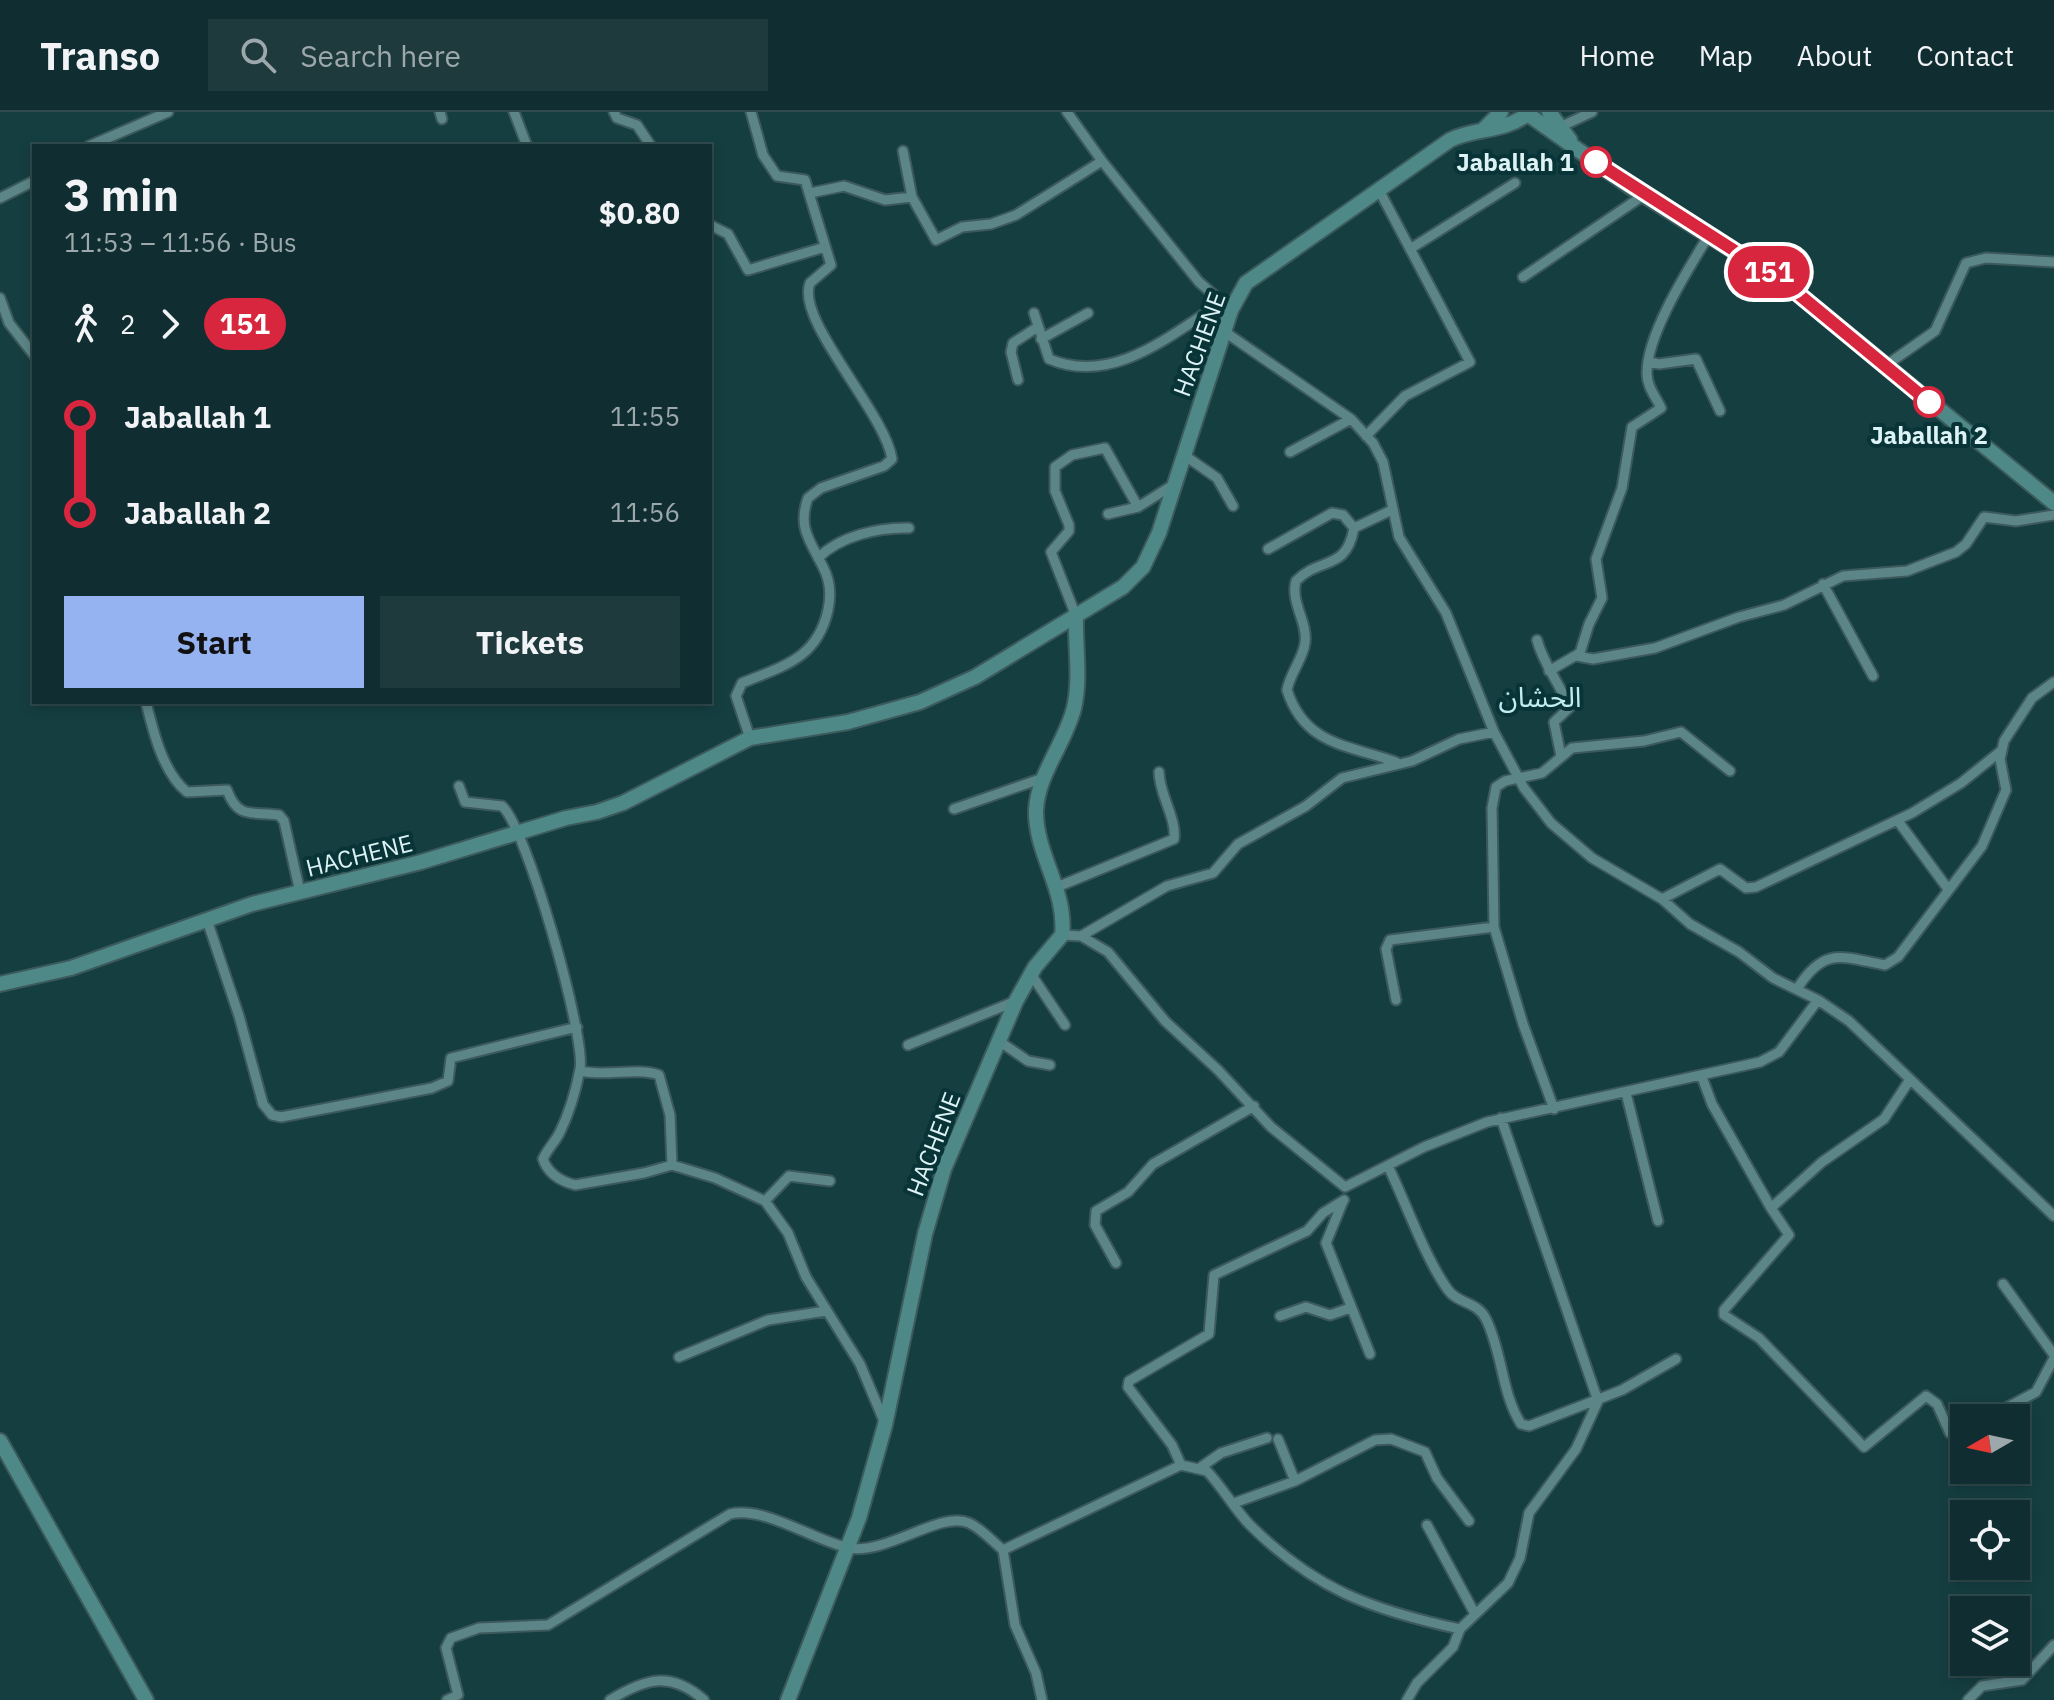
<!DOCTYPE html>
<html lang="en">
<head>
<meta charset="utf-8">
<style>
	:root { --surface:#102e31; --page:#1e3a3d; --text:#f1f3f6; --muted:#9ca8ab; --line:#304a4d; --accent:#95b2f1 }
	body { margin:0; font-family:"IBM Plex Sans","Noto Sans Arabic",sans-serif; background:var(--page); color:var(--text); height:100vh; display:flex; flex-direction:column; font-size:30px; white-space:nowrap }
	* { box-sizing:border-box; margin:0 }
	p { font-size:26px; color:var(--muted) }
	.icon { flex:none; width:44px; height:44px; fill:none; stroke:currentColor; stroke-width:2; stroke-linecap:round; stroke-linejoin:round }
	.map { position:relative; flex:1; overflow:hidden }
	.panel { position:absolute; left:32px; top:32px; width:680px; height:560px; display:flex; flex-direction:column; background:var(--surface); border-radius:0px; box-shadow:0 4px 12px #0003,0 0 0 2px var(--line) }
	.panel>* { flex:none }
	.badge { padding:0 16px; border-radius:26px; font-size:28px; line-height:52px }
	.needle { width:52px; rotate:261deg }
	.controls { position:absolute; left:1950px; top:1292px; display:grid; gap:16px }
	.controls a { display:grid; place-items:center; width:80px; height:80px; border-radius:0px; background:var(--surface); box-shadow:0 4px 12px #0003,0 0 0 2px var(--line); font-size:40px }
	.map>.badge { position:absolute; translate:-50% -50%; box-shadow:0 0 0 4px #fff }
	.legs { display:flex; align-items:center; gap:12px; height:88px; padding:0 32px; font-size:26px }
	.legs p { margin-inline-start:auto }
	.summary { display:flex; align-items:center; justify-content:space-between; height:136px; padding:0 32px }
	h1 { font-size:44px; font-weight:700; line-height:60px }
	.button { display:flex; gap:16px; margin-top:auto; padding:16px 32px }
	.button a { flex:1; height:92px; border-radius:0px; background:var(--accent); color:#111; font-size:32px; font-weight:700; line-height:92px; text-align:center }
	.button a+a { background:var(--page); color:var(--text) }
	ul { padding:0 32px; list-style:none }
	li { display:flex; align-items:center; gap:28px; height:96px; font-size:30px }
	li i { display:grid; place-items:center; width:12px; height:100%; margin:0 10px; background:currentColor }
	li i::after { content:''; width:20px; height:20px; margin:-10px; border:6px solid; border-radius:50%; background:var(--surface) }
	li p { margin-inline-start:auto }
	li:first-child i { background:linear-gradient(#0000 50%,currentColor 0) }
	li:last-child i { background:linear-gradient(currentColor 50%,#0000 0) }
	header { display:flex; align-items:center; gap:48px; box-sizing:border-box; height:112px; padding:0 40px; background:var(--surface); border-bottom:2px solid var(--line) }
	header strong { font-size:38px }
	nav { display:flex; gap:44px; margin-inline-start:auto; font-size:28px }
	.search { width:560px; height:72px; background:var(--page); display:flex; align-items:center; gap:20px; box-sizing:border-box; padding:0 28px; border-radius:0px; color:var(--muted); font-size:30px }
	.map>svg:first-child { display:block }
</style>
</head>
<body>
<header>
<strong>Transo</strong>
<div class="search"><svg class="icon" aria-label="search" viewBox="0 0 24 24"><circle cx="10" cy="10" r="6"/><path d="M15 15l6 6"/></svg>Search here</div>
<nav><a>Home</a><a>Map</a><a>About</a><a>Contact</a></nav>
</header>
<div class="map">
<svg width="2054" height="1588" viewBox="0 0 2054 1588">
	<rect width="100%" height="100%" fill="#153e41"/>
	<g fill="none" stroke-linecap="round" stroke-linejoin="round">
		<g stroke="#3c5a5c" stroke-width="13">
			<path id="street" d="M440,0l2,7
				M514,0l13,34
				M614,0l3,6 20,7 14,21
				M1067,0l35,49 97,121 32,28
				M1558,16l34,-16
				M89,34l79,-34
				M903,39l9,46 24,43 26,-13 29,-3 25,-9 86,-54
				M810,81l34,-7 41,14 27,-3
				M0,86l34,-17
				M710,113l18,9 20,36 77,-23
				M1410,137l105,-66
				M1523,165l121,-82
				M0,186l9,25 25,32
				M1034,201l15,46c64,27 121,-24 172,-56
				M1225,220l126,87 22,24 10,19 16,75 47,76 48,119 30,56 27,35 41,35 70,41 28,25 49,28 34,26 45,22 31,21 205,195
				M1041,227l47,-26
				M1649,250l10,2 37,-5 24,52
				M1885,254l50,-35 31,-68 20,-5 68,4
				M1018,268l-7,-28 2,-9 23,-15
				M1366,324l39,-40 65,-34 -90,-170
				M1290,340l61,-33
				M1184,343l33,23 16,28
				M1392,398l-38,18c-8,44 -34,28 -58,53 -6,21 12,41 9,62 -2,16 -15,30 -18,47 18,56 62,55 109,72
				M1108,402l30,-7 35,-22
				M1268,437l64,-36 11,2 11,13
				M818,446c22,-22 61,-31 91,-30
				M1823,472l50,92
				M1076,504l-25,-64 18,-21v-6l-14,-34v-24l17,-12 33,-7 33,59
				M1537,528c7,26 23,43 32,68l-15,14 7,34
				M1577,544l16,3 62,-11 84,-31 45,-12 59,-29 64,-5 49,-19 10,-8 18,-27 32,4 38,-6
				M1549,559l31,-18 9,-29 13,-26 -6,-39 26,-71 10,-61 29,-19c-5,-11 -14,-21 -14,-34 -1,-39 42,-106 62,-139
				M146,590c7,29 17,71 41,90l40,-2c11,30 25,21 52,25l5,6 16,71
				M750,626l-14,-42 6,-13c41,-17 75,-24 86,-73 3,-14 2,-30 -5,-43 -12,-25 -26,-39 -15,-69l13,-10 63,-22 8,-7c-7,-47 -97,-139 -82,-176l21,-18 -26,-85 -28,-4 -14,-21 -12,-43
				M459,674l6,16 37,4c24,20 84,230 78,263 -4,21 -11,45 -21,65 -5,9 -12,16 -16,25 5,15 17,22 32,26l69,-12 28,-8 43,13 50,23 23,32 18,44 54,87 24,57
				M954,697l89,-31
				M1898,709l50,68
				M1057,775l117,-48c3,-20 -15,-45 -15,-67
				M1662,787l58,-30 26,19 10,-1 156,-74 49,-30 40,-32
				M207,808l32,96 24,88 9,11 9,2 151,-29 16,-7 3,-23 126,-31
				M1062,823l19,1 27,16 57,69 53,49 53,57 74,60 79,-40 63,-25 273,-60 19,-10 39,-52
				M1081,824l86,-50 46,-13 25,-29 68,-38 36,-28 70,-17 47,-22 35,-7
				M1031,862l34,51
				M1797,877c27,-43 45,-32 88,-24l13,-8 84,-111 24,-56 -6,-31 4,-18 28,-43 22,-16
				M1396,888l-10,-51 4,-9 104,-13
				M999,929l29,20 22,4
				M908,933l108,-44
				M580,959c26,6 56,-4 79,4l11,40 2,50
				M1702,965l10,27 59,104
				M1909,969l-25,38 -62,43 -51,46 18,27 -65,75v5l35,23 105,109 62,-51 11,8 13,29 14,2
				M1626,981l32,128
				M1554,997l-31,-85 -29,-97 -2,-119 4,-21 9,-6 37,-8 30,-25 72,-7 37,-9 49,39
				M1388,1054c18,37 37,92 60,124 10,14 29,11 38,29 17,35 15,73 35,105l8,2 93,-36 54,-31
				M765,1089l24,-25 41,5
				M1343,1089l-17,42 44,111
				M1116,1151l-21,-38 1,-14 32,-19 25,-28 101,-58
				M2003,1172l51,71
				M1280,1204l26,-9 24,8 20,-7
				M679,1245l89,-37 58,-9
				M1987,1306l49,-26 18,-34
				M1278,1327l17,42
				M1181,1353l-9,-20 -44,-58 1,-6 80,-47 5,-59 93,-44 16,-18 21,-13
				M1201,1355l20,-14 46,-15
				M1234,1391l61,-22 80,-41 16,-1 34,13 12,26 32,43
				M1427,1413l48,89
				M1003,1438l12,75 21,48 6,27
				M447,1588l11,-5 -12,-47 5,-10 28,-10 69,-3 182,-111c36,-8 84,27 119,34 38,7 92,-38 120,-25 13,6 23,18 34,27l178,-85 26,6c15,16 27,37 42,53 65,65 122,86 211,105
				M610,1588c36,-22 61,-29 94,0
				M1407,1588l10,-17 36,-36 7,-18 48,-46 12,-25 9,-45 47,-64 22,-48 -97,-283
				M1968,1588l14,-14 40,-6 32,-35"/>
		</g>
		<g stroke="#3c5a5c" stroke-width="18">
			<path id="secondary" d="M1549,0l21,28
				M1529,3l100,71 156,97 269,220
				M1484,17l17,-17
				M0,872l71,-16 181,-64 169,-42 145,-44 31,-6 26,-9 127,-65 98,-16 72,-20 55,-25 148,-90 20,-20 16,-34 72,-223 15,-27 204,-143c24,-12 54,-8 76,-25
				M0,1329l146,259
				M788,1588l71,-182 26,-93 40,-191 19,-65 72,-168 19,-34 27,-32c5,-45 -27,-81 -26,-125 2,-37 29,-66 38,-102 7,-30 1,-61 2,-92"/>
		</g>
		<use href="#street" stroke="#5c8588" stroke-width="9"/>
		<use href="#secondary" stroke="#4e8987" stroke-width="14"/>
	</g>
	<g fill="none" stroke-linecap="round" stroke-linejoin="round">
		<g stroke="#fff" stroke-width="18">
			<path id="line-1" d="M1596,50l189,121 144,119"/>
		</g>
		<use href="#line-1" stroke="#d7263d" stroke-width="12"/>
	</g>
	<g fill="#fff" stroke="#d7263d" stroke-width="4">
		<circle cx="1596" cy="50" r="14"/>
		<circle cx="1929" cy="290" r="14"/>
	</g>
	<g text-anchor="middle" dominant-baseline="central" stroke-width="8" stroke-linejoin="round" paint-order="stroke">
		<g font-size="24" font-weight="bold" fill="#ddf2f4" stroke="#093437" text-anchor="end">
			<text x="1574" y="50">Jaballah 1</text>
			<text x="1929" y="323" text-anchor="middle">Jaballah 2</text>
		</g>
		<g font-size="24" fill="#ddf2f4" stroke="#093437">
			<text transform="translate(1199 232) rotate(-70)">HACHENE</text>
			<text transform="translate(359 743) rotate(-14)">HACHENE</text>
			<text transform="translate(933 1032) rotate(-69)">HACHENE</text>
		</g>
		<g font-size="28" fill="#c1edf0" stroke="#093437">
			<text x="1540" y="584">الحشان</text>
		</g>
	</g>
</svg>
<div class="controls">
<a><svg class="needle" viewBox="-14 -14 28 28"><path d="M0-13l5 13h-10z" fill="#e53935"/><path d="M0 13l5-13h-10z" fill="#9ca8ab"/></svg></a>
<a><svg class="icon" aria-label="locate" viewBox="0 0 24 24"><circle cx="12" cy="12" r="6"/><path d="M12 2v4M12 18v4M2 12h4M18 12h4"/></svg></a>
<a><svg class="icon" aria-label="layers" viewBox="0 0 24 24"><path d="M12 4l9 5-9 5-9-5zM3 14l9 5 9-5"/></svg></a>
</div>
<b class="badge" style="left:1769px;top:160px;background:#d7263d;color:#fff">151</b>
<section class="panel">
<div class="summary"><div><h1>3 min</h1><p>11:53 – 11:56 · Bus</p></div><b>$0.80</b></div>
<div class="legs"><svg class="icon" aria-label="walk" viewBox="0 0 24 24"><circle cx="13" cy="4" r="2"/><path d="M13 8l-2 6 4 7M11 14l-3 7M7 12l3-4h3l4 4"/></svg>2<svg class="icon" aria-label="forward" viewBox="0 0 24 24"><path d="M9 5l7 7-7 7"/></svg><b class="badge" style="background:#d7263d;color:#fff">151</b></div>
<ul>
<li><i style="color:#d7263d"></i><b>Jaballah 1</b><p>11:55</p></li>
<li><i style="color:#d7263d"></i><b>Jaballah 2</b><p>11:56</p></li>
</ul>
<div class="button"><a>Start</a><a>Tickets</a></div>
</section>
</div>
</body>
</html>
